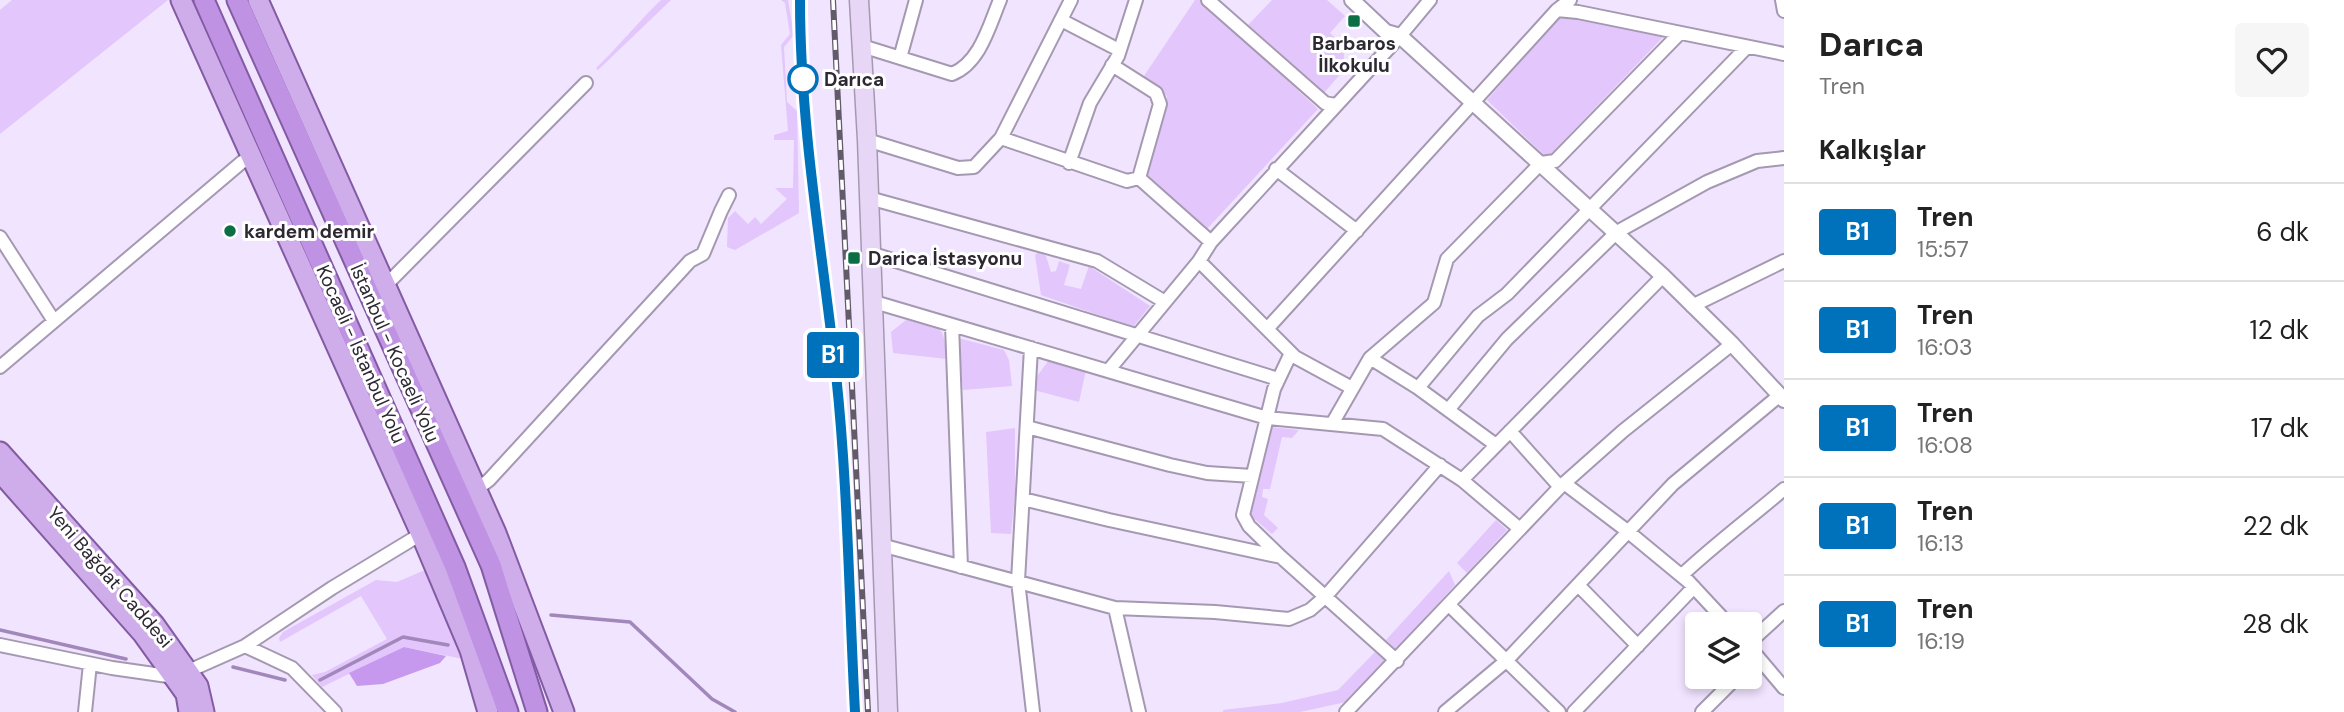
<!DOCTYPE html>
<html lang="tr">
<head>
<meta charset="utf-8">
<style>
	:root { --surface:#fff; --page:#f6f6f6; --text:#222; --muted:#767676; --line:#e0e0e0 }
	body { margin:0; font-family:"DM Sans",sans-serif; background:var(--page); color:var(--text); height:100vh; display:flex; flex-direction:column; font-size:26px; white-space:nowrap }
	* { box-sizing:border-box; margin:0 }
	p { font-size:23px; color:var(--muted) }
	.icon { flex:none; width:38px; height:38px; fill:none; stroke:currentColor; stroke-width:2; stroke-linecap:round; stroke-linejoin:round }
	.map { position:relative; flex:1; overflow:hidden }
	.details { display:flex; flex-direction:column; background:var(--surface); width:560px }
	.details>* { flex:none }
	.badge { padding:0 14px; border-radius:5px; font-size:24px; line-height:46px }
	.fabs { position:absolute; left:1685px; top:612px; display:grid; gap:14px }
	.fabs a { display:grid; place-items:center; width:77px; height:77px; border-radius:7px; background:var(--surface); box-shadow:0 4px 10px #0003; font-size:35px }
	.map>.badge { position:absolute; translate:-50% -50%; box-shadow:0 0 0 4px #fff }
	h2 { padding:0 35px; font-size:26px; line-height:63px }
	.round { display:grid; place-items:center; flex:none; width:74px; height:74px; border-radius:7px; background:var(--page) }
	.head { display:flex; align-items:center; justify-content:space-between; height:119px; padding:0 35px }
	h1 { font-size:33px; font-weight:800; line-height:52px }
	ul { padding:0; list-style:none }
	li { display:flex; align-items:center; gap:21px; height:98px; padding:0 35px; border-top:2px solid var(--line) }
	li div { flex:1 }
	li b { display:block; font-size:26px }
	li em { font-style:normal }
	li .badge { min-width:77px; font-weight:700; text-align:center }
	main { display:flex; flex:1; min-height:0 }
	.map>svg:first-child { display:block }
</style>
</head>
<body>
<main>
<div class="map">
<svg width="1784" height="712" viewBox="0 0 1784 712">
	<rect width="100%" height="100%" fill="#f1e4ff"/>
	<path fill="#e2c6fc" d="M12,0h156l-168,134v-124z
		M661,0h10l-73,70 -2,-2c23,-22 42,-46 65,-68z
		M781,0h7l6,35 -10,12 3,55 10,9 2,102 -64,37 -8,-3 1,-29 7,-7 13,13 7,-7 6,7 26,-25 -12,-11h18l1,-48h-20v-5l14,-4 -7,-86 9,-11 -5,-31z
		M1195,0h6l117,109 -112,121 -59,-54 20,-80 -23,-20z
		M1272,0h55l18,16 -15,17 15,14 -3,25 -18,21 -76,-68z
		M1560,16l104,20 -117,122 -60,-58z
		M1039,252l7,4 5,16 5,-1 3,-10 11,4 -6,20 17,4 8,-23 61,40 -17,21 -92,-32 -6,-40z
		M906,320c34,8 38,1 41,39l-54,-6 -2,-21z
		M958,338l46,12 5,10 3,26 -49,4z
		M1049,360l37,10 -7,32 -45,-12 1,-11z
		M1271,427l28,3 -7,8 -10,-1 -12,52h-7l-1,8 6,2 -4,16 14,13 -6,6 -21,-18z
		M1015,428v66l-4,40 -20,-1 -5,-101z
		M1496,520l11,10 -40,43 -10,-10z
		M425,570l4,6 34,83 -59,-12 -82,40 -10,-12 13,-3 62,-33 -26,-43 -81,46 -1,-4 4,-6 93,-52 21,2z
		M1449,571l6,14 -59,64 -10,-9z
		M1375,652l11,9 -40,41 -46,10h-77v-2l59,-7 56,-13z"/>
	<path fill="#c699ef" d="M404,647l42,9 -6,7 -57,21 -26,2 -8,-13z"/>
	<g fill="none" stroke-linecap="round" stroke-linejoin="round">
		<path stroke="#a287bb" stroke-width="3.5" d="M551,615l79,7 82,77 23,13
			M0,630l126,29
			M233,667l52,13
			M320,680l83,-43 45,8"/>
		<g stroke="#a599b2" stroke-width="16">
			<path id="minor" d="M1208,0l117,103 10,2
				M1782,0l2,11
				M1557,10l21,2 206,42
				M1061,20l58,30
				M862,46l90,28c28,-11 37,-48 48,-74
				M900,58l16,-58
				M1112,65l44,28 4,11 -21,74
				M1001,138l126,43 12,-3 72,64
				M867,140l91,28 16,-1 27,-29 70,-138
				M1069,163l21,-60 28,-47 18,-56
				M1276,169l81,62
				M869,198l228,63 68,41
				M0,237l54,84
				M870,253l408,126
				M1199,261l96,96 57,31
				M386,285l200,-202
				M871,301l396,117 116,11 79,51 58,49
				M1692,306l92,-45
				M952,325l9,242
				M1267,329l290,-319 13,-10
				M1031,348l-13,233 15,131
				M1291,353l-17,36 -31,126 6,11 32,31 116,104
				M1370,358l64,-55 13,-44 94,-96 14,-2 125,-128
				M0,367l242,-205 12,-4
				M1108,371l91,-110 12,-19 189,-206 30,-36
				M1418,388l60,-72 29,-22 240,-247
				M1448,410l59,-71 110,-107 90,-50 50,-21 27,-3
				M1332,424l38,-66 48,30 78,57
				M1027,427l143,38 37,8 45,3
				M1510,431l50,56
				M1462,480l201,-204
				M1564,483l62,47 63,52 40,43
				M477,489l12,-9 201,-219 13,-7 18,-43 8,-16
				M1023,499l86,21 172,37
				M881,545l234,63 100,4 74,7 21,-9 15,-13 115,-132
				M1682,575c32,-30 68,-57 102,-86
				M1578,585l60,61
				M1449,605l110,107
				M1115,608l24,104
				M1750,642l34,-31
				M0,645l112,23 63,9 70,-31 87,-58 89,-54
				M245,646l47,22 43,44
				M1750,664l7,-8 27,32
				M85,712l5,-48
				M1346,712l214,-225 63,-56 109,-87
				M1445,712l61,-51 167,-177 107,-89
				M1574,712l120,-125
				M1702,712l35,-35"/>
		</g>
		<g stroke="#a599b2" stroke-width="18">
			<path id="tertiary" d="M1352,0l34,32 14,4 263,240 69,68 52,56"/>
		</g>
		<g stroke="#a599b2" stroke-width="21">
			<path id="secondary" d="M859,0l8,140 21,572"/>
		</g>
		<g stroke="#825ba2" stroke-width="23">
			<path id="primary" d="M181,0l240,534 49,116 18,62
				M258,0l238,533 68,179
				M0,452l154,172 44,62 6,26
				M0,472l143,162 43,60 3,18"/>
		</g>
		<g stroke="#825ba2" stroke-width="23">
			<path id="trunk" d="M204,0l251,567 53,145
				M237,0l254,565 46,147"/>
		</g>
		<use href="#minor" stroke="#fff" stroke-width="12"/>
		<use href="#tertiary" stroke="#fff" stroke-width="14"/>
		<use href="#secondary" stroke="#e7d6f5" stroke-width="18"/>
		<use href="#primary" stroke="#cfadeb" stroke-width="19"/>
		<use href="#trunk" stroke="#bf92e4" stroke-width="19"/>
		<g stroke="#625a69" stroke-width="6">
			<path id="rail" d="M800,0c1,126 22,249 36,374 12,112 13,226 19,338
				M833,0l35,712"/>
		</g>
		<use href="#rail" stroke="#fff" stroke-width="3.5" stroke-dasharray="10" stroke-linecap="butt"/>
	</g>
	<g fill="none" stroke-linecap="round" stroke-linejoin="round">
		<g stroke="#fff" stroke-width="16">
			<path id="line" d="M800,0c0,126 22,249 36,374 12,112 13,226 19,338"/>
		</g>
		<use href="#line" stroke="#0072bc" stroke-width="10"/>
	</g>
	<g fill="#0b6e44" stroke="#fff" stroke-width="2.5">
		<rect x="1347" y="14" width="14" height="14" rx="3.5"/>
		<circle cx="230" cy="231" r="7"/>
		<rect x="847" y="251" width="14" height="14" rx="3.5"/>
	</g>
	<circle fill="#fff" stroke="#0072bc" stroke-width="3.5" cx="803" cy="79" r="14"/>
	<g text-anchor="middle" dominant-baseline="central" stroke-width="6" stroke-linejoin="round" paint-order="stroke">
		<g font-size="19" font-weight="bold" fill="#2d2832" stroke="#fff" text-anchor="start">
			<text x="1354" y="43" text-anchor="middle">Barbaros<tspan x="1354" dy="22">İlkokulu</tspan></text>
			<text x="244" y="231">kardem demir</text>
			<text x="868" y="258">Darica İstasyonu</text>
		</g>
		<g font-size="19" font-weight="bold" fill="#2d2832" stroke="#fff" text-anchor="start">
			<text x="824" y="79">Darıca</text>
		</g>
		<g font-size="19" fill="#2d2832" stroke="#fff">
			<text transform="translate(395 353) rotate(66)">İstanbul - Kocaeli Yolu</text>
			<text transform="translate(361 354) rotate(66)">Kocaeli - İstanbul Yolu</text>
			<text transform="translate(110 577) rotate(49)">Yeni Bağdat Caddesi</text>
		</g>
	</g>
</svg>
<div class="fabs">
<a><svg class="icon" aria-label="layers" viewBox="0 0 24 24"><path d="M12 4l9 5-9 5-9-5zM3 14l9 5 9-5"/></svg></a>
</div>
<b class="badge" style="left:833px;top:355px;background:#0072bc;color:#fff">B1</b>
</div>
<section class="details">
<div class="head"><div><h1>Darıca</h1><p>Tren</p></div><a class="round"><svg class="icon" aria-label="heart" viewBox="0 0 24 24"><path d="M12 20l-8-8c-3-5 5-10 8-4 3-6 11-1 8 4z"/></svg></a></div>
<h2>Kalkışlar</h2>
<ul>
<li><span class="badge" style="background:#0072bc;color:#fff">B1</span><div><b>Tren</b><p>15:57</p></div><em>6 dk</em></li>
<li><span class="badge" style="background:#0072bc;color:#fff">B1</span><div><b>Tren</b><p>16:03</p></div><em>12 dk</em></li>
<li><span class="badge" style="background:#0072bc;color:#fff">B1</span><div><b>Tren</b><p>16:08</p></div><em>17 dk</em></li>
<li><span class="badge" style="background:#0072bc;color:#fff">B1</span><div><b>Tren</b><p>16:13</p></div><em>22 dk</em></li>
<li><span class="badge" style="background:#0072bc;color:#fff">B1</span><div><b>Tren</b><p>16:19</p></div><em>28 dk</em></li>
</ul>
</section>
</main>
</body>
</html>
